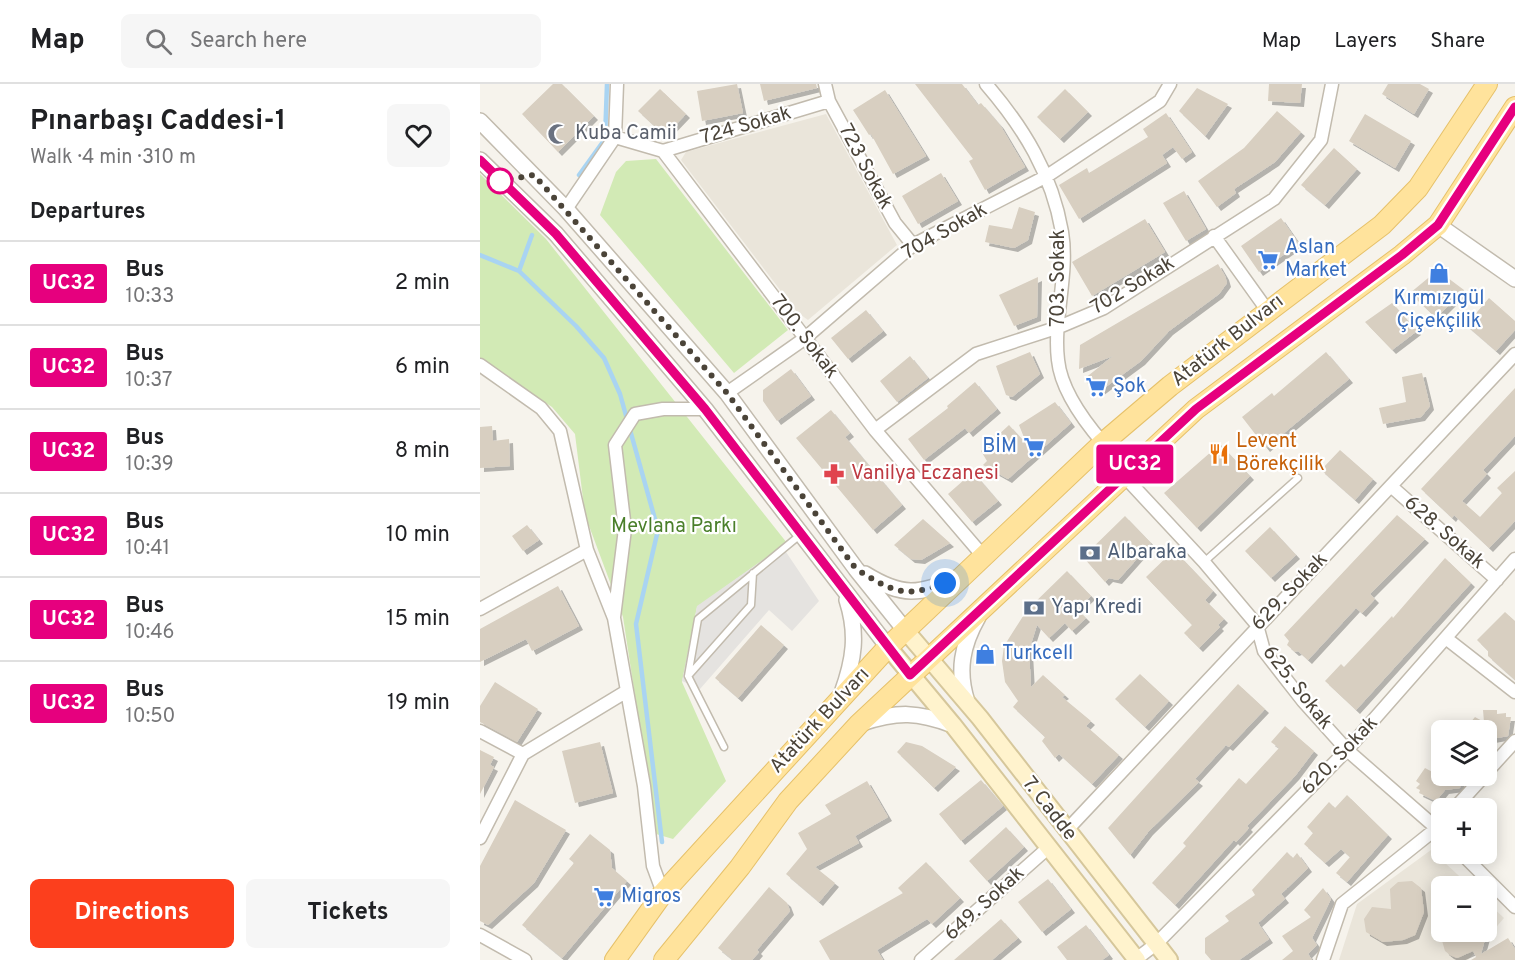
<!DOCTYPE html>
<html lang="en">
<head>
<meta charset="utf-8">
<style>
	:root { --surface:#fff; --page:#f6f6f6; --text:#202124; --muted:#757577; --line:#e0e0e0; --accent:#fc3f1d }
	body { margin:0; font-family:Overpass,sans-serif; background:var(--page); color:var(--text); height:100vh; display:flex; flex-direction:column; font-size:22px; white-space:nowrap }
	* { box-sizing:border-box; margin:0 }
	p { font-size:20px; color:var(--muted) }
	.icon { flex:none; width:33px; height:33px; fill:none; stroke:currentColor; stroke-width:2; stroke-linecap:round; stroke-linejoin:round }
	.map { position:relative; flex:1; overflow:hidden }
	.sheet { display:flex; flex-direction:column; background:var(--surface); width:480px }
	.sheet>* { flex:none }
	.badge { padding:0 12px; border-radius:4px; font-size:21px; line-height:39px }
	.fabs { position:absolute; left:951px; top:636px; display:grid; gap:12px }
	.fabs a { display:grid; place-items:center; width:66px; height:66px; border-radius:9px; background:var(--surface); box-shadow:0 3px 15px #0003; font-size:30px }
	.you { position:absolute; width:30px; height:30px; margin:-15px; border:4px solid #fff; border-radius:50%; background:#1a73e8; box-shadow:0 0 0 9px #1a73e833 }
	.map>.badge { position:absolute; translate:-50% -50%; box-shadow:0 0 0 3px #fff }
	h2 { padding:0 30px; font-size:22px; line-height:54px }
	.round { display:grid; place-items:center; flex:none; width:63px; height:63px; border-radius:9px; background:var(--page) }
	.summary { display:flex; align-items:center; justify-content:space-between; height:102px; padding:0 30px }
	h1 { font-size:28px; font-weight:700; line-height:45px }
	.primary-button { display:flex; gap:12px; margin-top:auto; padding:12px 30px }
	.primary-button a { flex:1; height:69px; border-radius:9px; background:var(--accent); color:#fff; font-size:24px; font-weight:700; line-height:69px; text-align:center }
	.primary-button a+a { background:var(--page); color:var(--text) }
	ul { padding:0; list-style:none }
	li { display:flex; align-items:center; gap:18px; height:84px; padding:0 30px; border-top:2px solid var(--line) }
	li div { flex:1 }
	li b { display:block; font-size:22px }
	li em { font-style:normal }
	li .badge { min-width:66px; font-weight:700; text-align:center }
	header { display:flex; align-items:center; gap:36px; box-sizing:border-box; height:84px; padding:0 30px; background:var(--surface); border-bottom:2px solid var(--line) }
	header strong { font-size:28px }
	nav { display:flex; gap:33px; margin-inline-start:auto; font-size:21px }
	.search { width:420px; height:54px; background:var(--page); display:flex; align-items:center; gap:15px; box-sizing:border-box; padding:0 21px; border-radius:9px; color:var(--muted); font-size:22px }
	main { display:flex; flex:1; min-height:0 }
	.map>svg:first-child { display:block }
</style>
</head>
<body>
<header>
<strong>Map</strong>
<div class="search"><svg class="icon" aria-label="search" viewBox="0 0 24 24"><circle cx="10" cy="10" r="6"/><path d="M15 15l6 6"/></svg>Search here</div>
<nav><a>Map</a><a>Layers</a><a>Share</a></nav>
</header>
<main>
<section class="sheet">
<div class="summary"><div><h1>Pınarbaşı Caddesi-1</h1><p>Walk · 4 min · 310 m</p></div><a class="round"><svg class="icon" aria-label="heart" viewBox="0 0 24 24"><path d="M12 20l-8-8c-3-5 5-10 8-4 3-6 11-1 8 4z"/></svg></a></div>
<h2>Departures</h2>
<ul>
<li><span class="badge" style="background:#e6007e;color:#fff">UC32</span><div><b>Bus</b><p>10:33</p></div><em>2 min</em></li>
<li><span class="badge" style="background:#e6007e;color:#fff">UC32</span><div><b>Bus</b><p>10:37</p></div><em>6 min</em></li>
<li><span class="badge" style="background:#e6007e;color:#fff">UC32</span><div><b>Bus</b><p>10:39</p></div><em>8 min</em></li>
<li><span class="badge" style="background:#e6007e;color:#fff">UC32</span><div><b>Bus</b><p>10:41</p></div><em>10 min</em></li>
<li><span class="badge" style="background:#e6007e;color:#fff">UC32</span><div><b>Bus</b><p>10:46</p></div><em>15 min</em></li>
<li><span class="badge" style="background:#e6007e;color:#fff">UC32</span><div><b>Bus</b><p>10:50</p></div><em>19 min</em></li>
</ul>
<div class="primary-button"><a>Directions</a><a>Tickets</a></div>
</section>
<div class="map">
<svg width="1035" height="876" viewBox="0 0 1035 876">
	<defs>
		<filter id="shadow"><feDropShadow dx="4" dy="4" stdDeviation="0" flood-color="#0004"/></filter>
	</defs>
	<rect width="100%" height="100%" fill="#f6f3ec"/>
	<path fill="#eae5da" d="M346,30l71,131 -89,75 -11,-8 -116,-152 5,-8z
		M951,766l39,36h-28v46h44l1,-30 17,16 -36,42h-129l18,-56z"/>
	<path fill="#d2eab5" d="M176,75l132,171 -54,43 -134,-158 16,-43 10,-11z
		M0,90l66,65 241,304 -90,64 -15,75 44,99 -53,58 -17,-5 -33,-217 -38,-102 -10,-81 -23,-27 -72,-47z"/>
	<path fill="#e5e3e0" d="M294,468h12l33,49 -27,30 -23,-21 -69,79 -18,-8 15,-75z"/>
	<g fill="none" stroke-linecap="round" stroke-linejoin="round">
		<path stroke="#a9d4f2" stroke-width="4.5" d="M99,91l26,-36 2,-55
			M0,171l39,16 57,55 28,32 16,36 38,136 -22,94 26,218
			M39,187l13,-36"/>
	</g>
	<path fill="#d8cfc1" filter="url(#shadow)" d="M73,0h9l32,32 -36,36 -36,-38z
		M257,0l6,29 -41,8 -5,-30z
		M280,0h56l1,4 -53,13z
		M435,0h47l16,21 3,-2 19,22 25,42 -40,23 -16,-29 4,-2z
		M789,0h33l-2,19 -32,-2z
		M908,0h32l9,5 -15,25 -32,-20z
		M717,4l31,16 -23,32 -26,-25z
		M180,5l26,25 -21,22 -27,-25z
		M585,5l23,23 -28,27 -23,-22z
		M405,6l41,66 -33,18 -22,-40 -2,1 -16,-25z
		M797,27l24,21 -26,30 -41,27 2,4 -19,14 -19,-26 46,-33z
		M686,29l26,39 -10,7 -9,-12 -11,8 5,8 -88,56 -20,-34 28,-17 2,5 59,-36 -5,-8z
		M885,30l46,27 -16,27 -46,-27z
		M854,64l23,21 -32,36 -24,-20z
		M461,89l17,28 -40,23 -16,-28z
		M704,107l22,38 -20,12 -23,-38z
		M539,123l16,5 -7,28 -14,8 -29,-6 4,-17 23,4z
		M801,134l18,26 -40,28 -18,-26z
		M665,135l20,33 -73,44 -20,-34z
		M738,180l7,12 2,7 -8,11 -50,37 -28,30 -45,33 -12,-15 29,-23 -34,13 1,-24z
		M953,190l11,1 20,15 -28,28 -26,-25z
		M558,193l-1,40 -23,9 -15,-31z
		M1009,214l26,23v9l-19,21 -30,-26z
		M912,219l25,28 -25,19 -27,-28z
		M386,226l17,21 -35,28 -17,-21z
		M550,268l10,22 -28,23 -6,-2 -10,-29z
		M846,268l23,27 -83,69 -24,-31 30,-24 2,3z
		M430,272l18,22 -31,24 -17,-21z
		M311,285l20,27 -34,25 -14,-20v-11z
		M942,289l8,33 -9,11 -38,7 -4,-16 27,-6 -4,-25z
		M495,298l22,27 -28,24 -4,-5 -41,32 -16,-21 40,-31 -1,-2z
		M1035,304v48l-32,34 4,4 -25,27 18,16 22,-24 -5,-5 18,-17v50l-26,27 -35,-33 -2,3 -31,-29z
		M575,318l16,21 -63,56 -25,-14 4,-4 -6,-10 28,-26 18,20 -8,-20z
		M351,326l19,23 -5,4 57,68 -29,25 -77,-92z
		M12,342l1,15 16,-2 1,27 -30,2v-41z
		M740,360l30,32 -53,52 -33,-35z
		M860,366l33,29 -18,21 -34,-30z
		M493,388l25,29 -26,21 -24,-28z
		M917,431l28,24 -55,55 5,5 -13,14 -6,-5 -48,52 -10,-9 -3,1 -8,-7 2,-4 -5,-6z
		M645,432l26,27 -33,37 -9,-2 -4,4 -22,-25z
		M443,435l27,24 -29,17 -10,-1 -17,-14z
		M47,441l12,15 -16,11 -11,-15z
		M790,443l26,28 -25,23 -26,-27z
		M694,466l39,41 -8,9 19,19 -6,6 2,2 -21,21 -15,-15 8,-8 -46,-48z
		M965,474l26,25 -115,127 -31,-29 16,-17 3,3 48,-51 1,2z
		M587,487l24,25 -14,13 9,9 -14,13 -7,-8 -16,15 -12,-13 -8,25 2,37 12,-12 22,20 -3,2 29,24 -5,5 33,29 -27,29 -33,-30 -4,4 -13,-17 3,-4 -32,-30 5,-6 -13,-19 -3,-21 2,-15 23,-36z
		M78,502l21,40 -47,25 -6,-12 -46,23v-33z
		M1025,528l10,9v59l-27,-24v-5l-11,-11z
		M281,541l23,20 -46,53 -23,-20z
		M660,590l29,27 -24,26 -30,-28z
		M15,598l43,27 -21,33 -37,-20v-16z
		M758,600l27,25 -36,38 -3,-2 -31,34 4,3 -50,49 -19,24 -22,-27z
		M1003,626h14v4l9,-1v4h5l-3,19 -22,4v-10h-22l11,-13 9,5z
		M805,642l29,25 -19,25 -48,50 2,2 -13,14 -2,-2 -59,65 -23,-22 34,-37 -3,-3 56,-65 7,6 33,-36 -8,-6z
		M120,658l13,51 -38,10 -13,-52z
		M426,658l16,4 34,21 -22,21 -37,-36z
		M0,666l14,7 -4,8 4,2 -14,27z
		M945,684l15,8h21l-1,12 -15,2 -9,11 -17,-8 1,-3 -4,-2 4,-4 -4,-3z
		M501,696l22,26 -42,35 -22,-27z
		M387,697l21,36 -33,19 4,7 -44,24 20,16 -16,19 -33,-28 21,-25 -9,-16 33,-19 -6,-9z
		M867,711l41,40 -41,47 -11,-9 14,-16 -9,-8 -16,14 -21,-19 9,-11 -6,-6 22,-25 6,6z
		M35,716l51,30 -32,53 -46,42 -8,-4v-55z
		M526,743l18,20 -37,34 -18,-20z
		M110,750l20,16 2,18 15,13 -65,77 -40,-33 52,-62 -5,-4z
		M807,768l6,6 4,-5 11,15 -27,26 4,5 -27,24 11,16 -30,21h-28l-6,-7v-15l24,-17 -4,-5 30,-21 -3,-5z
		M446,778l34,36 -28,26 -5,-5 -50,31 6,10h-53l-11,-19 84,-48 -5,-5z
		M568,795l23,30 -29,23 -24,-30z
		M932,797l9,7 3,24 -9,23 -12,5 -20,2 -17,-10 -2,-13 8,-12 19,2 -1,-20 8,-7z
		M289,803l18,16 3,8 -33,39 2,2 -7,8h-19l-15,-12z
		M843,804l8,11 -19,39 5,7 -9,9 4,6h-30l11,-9 -11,-15 29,-19 -7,-7z
		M521,835l17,19 -26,22h-38z
		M606,841l23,30 -7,5h-35l-10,-13z
		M967,848h40l-6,22 27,-16 7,11v11h-44l5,-3 -3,-6 -16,7 -7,-3 -5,-4 -4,-14z"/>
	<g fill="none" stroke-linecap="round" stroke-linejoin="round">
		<g stroke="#c2bbae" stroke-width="9">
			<path id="service" d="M724,478l94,-84
				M208,592l63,-71 2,-32
				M244,663l-36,-71 10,-57 102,-84"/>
		</g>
		<g stroke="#c2bbae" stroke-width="15">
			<path id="minor" d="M345,0l4,17 66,122 18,22
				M506,0c38,44 66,90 76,148 7,41 -9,88 -4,128 3,30 26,61 45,83
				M135,53l48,14 212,279 108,126
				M183,67l166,-50
				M86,125l49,-72 2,-53
				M734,152l53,74
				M0,281l61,43 19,23 27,119 27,68 30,168 9,80 10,27
				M247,309l77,-54 109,-94 134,-69 113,-75 10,-17
				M395,346l101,-76 83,-27 45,-19 170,-109 47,-59 11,-56
				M643,391l81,87 53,63 7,26 39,50 44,49 95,83
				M912,403l105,93
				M0,525l107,-59
				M134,533l11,-88 -10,-84 20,-31 28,-5h42
				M967,555l68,53
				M0,647l43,23
				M1006,689l29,-32
				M975,724l29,-32
				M586,747l449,-477
				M0,754l43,-84 104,-63
				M982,770l53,53
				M0,851l45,25
				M441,876l128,-113
				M655,876l21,-16 191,-194 168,-191
				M843,876l19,-56 100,-80"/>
		</g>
		<g stroke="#c2bbae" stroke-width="18">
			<path id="tertiary" d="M0,37l86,88 161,184 129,176 49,61
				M0,76l76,74 149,175 183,238
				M958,141l77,54
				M385,490c37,23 54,21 92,4
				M362,609c12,-33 16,-59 5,-93
				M487,618c-10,-31 -5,-57 11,-85
				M382,639c36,-12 56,-11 91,2"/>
		</g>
		<g stroke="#d6c79b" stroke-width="20">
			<path id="secondary" d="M425,546l75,88 189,242
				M408,563l65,78 184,235"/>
		</g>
		<g stroke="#e6c16a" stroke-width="22">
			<path id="primary" d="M135,876l48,-67 225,-246 215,-204 67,-57 212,-161 36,-37 69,-104
				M184,876l76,-93 48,-66 71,-77 337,-315 206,-154 36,-30 77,-118"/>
		</g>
		<use href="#service" stroke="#fff" stroke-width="6"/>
		<use href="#minor" stroke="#fff" stroke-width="12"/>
		<use href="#tertiary" stroke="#fff" stroke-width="15"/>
		<use href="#secondary" stroke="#fff3cd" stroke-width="16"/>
		<use href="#primary" stroke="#ffe39c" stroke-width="20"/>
	</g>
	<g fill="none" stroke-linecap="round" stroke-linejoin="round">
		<g stroke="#fff" stroke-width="14">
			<path id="line" d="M0,76l76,74 149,175 205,266 286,-266 206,-154 36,-30 77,-118"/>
		</g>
		<use href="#line" stroke="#e6007e" stroke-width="9"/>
		<path stroke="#4b4439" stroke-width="6" stroke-dasharray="0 10.8" d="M20,97l34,-6 193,218 129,176c36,22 48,30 89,14"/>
	</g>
	<defs>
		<g id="mosque-bare" transform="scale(1.62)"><path d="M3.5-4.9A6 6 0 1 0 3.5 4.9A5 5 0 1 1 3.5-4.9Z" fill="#6b7280" stroke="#fff" stroke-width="2.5" paint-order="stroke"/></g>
		<g id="supermarket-bare" transform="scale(1.62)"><path d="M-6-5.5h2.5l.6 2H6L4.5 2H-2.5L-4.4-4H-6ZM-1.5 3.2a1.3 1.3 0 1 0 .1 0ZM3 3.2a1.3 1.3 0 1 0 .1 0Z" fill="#3f7fe0" stroke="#fff" stroke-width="2.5" paint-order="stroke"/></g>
		<g id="shop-bare" transform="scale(1.62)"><path d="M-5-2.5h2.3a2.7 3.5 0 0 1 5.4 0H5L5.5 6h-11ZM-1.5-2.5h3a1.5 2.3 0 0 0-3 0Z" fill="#3f7fe0" stroke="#fff" stroke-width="2.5" paint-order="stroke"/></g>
		<g id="restaurant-bare" transform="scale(1.62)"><path d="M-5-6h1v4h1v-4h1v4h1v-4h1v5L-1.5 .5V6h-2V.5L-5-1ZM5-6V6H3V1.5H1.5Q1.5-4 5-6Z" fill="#e8710a" stroke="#fff" stroke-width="2.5" paint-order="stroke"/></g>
		<g id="pharmacy-bare" transform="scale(1.62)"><path d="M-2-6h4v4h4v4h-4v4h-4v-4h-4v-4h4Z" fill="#e0444e" stroke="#fff" stroke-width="2.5" paint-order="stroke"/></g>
		<g id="bank-bare" transform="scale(1.62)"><path d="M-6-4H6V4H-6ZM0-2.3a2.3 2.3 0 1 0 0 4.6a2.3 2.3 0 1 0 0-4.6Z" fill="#5c6f8a" stroke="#fff" stroke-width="2.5" paint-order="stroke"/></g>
	</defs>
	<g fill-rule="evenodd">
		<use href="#mosque-bare" x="78" y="50"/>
		<use href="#supermarket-bare" x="788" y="176"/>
		<use href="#shop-bare" x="959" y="189"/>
		<use href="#supermarket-bare" x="616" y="303"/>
		<use href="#supermarket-bare" x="554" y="363"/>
		<use href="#restaurant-bare" x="739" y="370"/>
		<use href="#pharmacy-bare" x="354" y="390"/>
		<use href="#bank-bare" x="610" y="469"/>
		<use href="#bank-bare" x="554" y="524"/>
		<use href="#shop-bare" x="505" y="570"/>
		<use href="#supermarket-bare" x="124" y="813"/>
	</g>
	<circle fill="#fff" stroke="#e6007e" stroke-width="3" cx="20" cy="97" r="12"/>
	<g text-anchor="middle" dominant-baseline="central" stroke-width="4.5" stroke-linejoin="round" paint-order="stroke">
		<g font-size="20" fill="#4b4439" stroke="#fff">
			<text transform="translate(266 42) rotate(-16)">724 Sokak</text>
			<text transform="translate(385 83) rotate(62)">723 Sokak</text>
			<text transform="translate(465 148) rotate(-30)">704 Sokak</text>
			<text transform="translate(579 194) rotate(-90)">703. Sokak</text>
			<text transform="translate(653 202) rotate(-31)">702 Sokak</text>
			<text transform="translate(324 253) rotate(53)">700. Sokak</text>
			<text transform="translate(748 257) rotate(-38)">Atatürk Bulvarı</text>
			<text transform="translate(964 449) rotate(41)">628. Sokak</text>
			<text transform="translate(810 508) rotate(-46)">629. Sokak</text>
			<text transform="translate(817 604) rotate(52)">625. Sokak</text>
			<text transform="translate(340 637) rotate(-47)">Atatürk Bulvarı</text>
			<text transform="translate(860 672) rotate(-46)">620. Sokak</text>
			<text transform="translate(569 725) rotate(52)">7. Cadde</text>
			<text transform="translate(505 820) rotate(-42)">649. Sokak</text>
		</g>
		<g font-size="20" fill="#5b616d" stroke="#fff" text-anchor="start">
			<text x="95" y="50">Kuba Camii</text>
		</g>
		<g font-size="20" fill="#366cbe" stroke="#fff" text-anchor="start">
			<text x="805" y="164">Aslan<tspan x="805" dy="23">Market</tspan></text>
			<text x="959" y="215" text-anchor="middle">Kırmızıgül<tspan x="959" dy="23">Çiçekçilik</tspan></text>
			<text x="633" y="303">Şok</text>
			<text x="537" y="363" text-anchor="end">BİM</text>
			<text x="522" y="570">Turkcell</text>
			<text x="141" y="813">Migros</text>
		</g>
		<g font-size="20" fill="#c56008" stroke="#fff" text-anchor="start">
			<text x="756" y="358">Levent<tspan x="756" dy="23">Börekçilik</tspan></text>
		</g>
		<g font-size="20" fill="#be3a42" stroke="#fff" text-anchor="start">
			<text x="371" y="390">Vanilya Eczanesi</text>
		</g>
		<g font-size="20" fill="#4a7f2a" stroke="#fff">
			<text x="194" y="443">Mevlana Parkı</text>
		</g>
		<g font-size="20" fill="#4e5e75" stroke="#fff" text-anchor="start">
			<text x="627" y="469">Albaraka</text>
			<text x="571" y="524">Yapı Kredi</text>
		</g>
	</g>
</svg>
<div class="fabs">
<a><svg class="icon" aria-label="layers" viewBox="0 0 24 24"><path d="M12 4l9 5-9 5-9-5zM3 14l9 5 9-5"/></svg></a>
<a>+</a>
<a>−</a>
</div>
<div class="you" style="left:465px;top:499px"></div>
<b class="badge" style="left:655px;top:380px;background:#e6007e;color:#fff">UC32</b>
</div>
</main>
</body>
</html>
